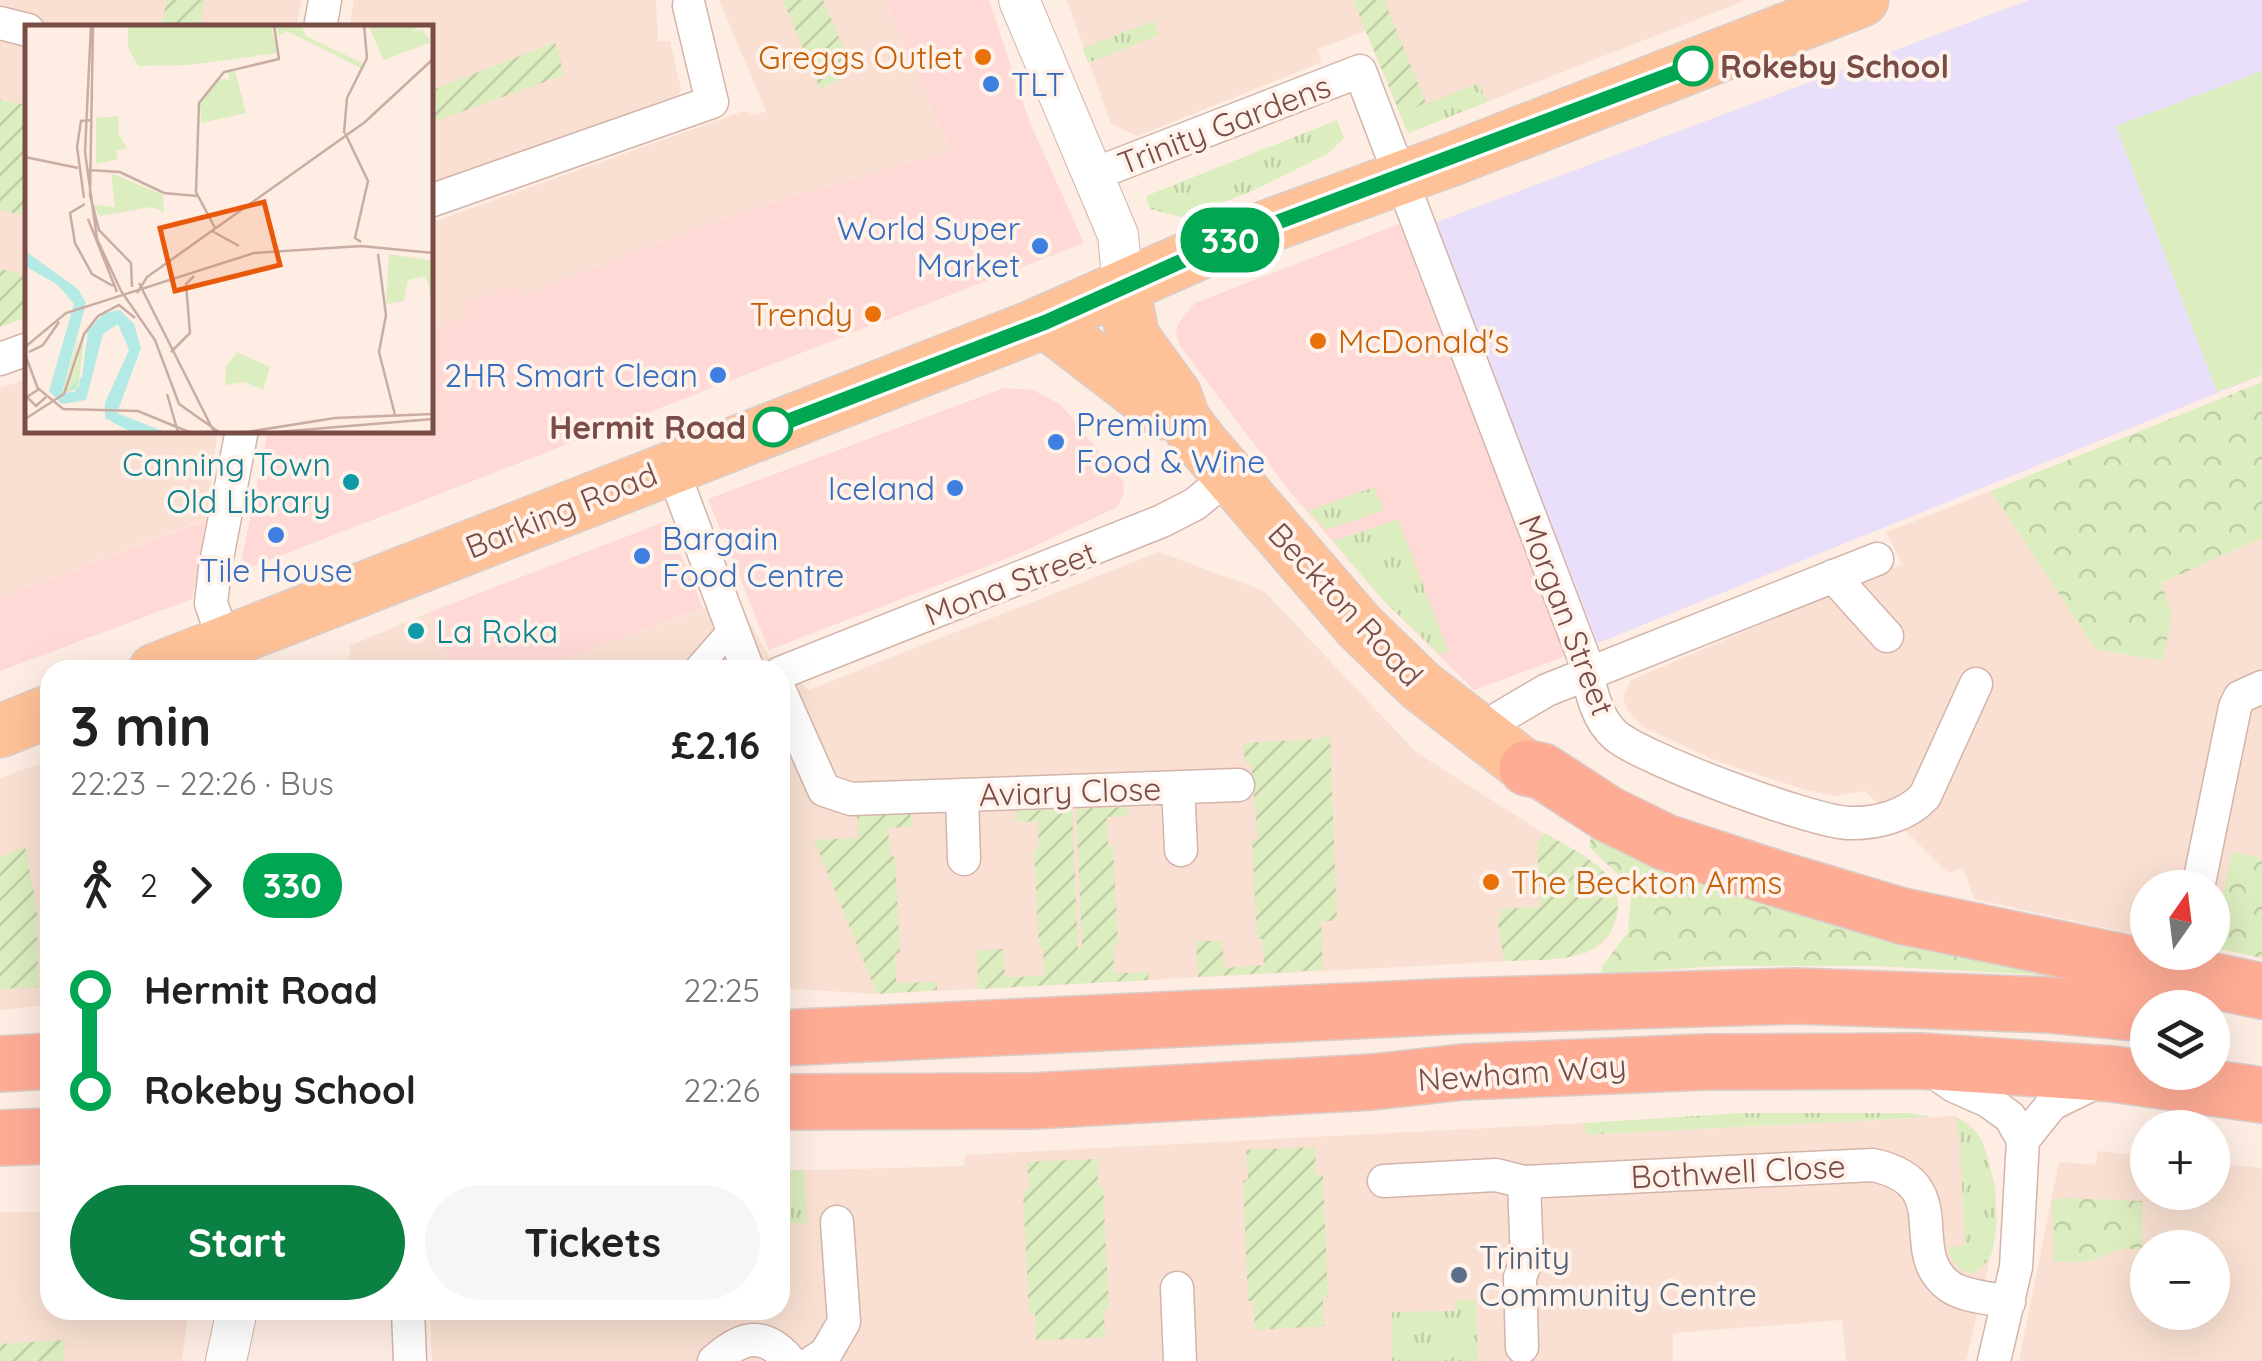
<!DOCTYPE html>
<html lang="en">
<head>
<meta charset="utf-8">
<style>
	:root { --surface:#fff; --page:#f6f6f6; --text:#222; --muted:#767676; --accent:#0b8043 }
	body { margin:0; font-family:Quicksand,sans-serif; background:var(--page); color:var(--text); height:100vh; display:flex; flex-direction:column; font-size:38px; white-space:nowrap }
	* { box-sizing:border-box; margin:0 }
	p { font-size:32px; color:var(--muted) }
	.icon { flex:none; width:55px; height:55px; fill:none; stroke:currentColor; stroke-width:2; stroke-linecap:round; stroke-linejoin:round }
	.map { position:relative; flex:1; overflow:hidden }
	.side { position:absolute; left:40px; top:660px; width:750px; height:660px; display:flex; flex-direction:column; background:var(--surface); border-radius:30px; box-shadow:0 10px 40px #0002 }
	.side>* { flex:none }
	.badge { padding:0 20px; border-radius:32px; font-size:35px; line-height:65px }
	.needle { width:65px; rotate:14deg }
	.controls { position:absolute; left:2130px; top:870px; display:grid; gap:20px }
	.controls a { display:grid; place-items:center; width:100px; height:100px; border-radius:50%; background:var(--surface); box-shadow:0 10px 40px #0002; font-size:50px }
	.map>.badge { position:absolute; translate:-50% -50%; box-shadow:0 0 0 5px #fff }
	.legs { display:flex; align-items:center; gap:15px; height:110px; padding:0 30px; font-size:32px }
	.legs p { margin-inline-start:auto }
	.headline { display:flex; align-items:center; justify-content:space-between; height:170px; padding:0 30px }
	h1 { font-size:55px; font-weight:700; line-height:75px }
	.cta { display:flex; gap:20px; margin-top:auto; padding:20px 30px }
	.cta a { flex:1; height:115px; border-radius:60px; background:var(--accent); color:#fff; font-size:40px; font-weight:700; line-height:115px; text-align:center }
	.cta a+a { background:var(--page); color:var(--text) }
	ul { padding:0 30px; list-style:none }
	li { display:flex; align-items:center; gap:35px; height:100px; font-size:38px }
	li i { display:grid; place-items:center; width:15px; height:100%; margin:0 12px; background:currentColor }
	li i::after { content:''; width:25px; height:25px; margin:-12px; border:8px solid; border-radius:50%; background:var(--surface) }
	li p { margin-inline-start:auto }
	li:first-child i { background:linear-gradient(#0000 50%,currentColor 0) }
	li:last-child i { background:linear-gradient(currentColor 50%,#0000 0) }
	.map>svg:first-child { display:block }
</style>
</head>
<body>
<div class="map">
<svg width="2262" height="1361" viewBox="0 0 2262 1361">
	<defs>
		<pattern id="grass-tufts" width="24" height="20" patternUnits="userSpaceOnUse" patternTransform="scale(2.5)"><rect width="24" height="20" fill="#dcedbf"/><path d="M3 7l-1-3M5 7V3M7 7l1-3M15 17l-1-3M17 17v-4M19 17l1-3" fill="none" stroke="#c0cda6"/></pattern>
		<pattern id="forest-crowns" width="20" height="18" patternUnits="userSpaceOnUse" patternTransform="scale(2.5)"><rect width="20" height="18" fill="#dcedbf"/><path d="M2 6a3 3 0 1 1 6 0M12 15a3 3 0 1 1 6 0" fill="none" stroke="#c0cda6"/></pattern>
		<pattern id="garden-furrows" width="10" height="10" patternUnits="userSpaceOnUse" patternTransform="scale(2.5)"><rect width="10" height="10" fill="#dcedbf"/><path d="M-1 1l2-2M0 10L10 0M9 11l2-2" fill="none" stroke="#c0cda6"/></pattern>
	</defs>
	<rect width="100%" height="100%" fill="#feede2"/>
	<path fill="#f9e0d2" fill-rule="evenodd" d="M0,0h302l-6,27 -268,1 -1,289 -27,10z
		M354,0h302l2,41h12l11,48 -3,6 -248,89v-156h-81z
		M719,0h166l66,151 -204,59 -227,86 -5,-11 -51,18 4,13 -38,15v-108l314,-112 11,4 11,-4z
		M1067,0h679l-338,133 -42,-102 -49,18 5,13 -184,74 -27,-12z
		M27,379l1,51h190l-12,89 -206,79v-210z
		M1991,491l104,158 67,12 -1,-78 101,-45v320l-30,-5 -19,90 -1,-55h-64l-1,49 -173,-38 -11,-31 -15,5 -83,-82 -30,5 -29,-6 -87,-28 -74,-34 -18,-18 -4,-13 8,-17 271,-116 -16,-32z
		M1159,552l105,39 152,161 190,121 7,11 5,19 -8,31 -8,10 -16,9 -26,5 -160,9 -523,27 -97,-6v-318h-245l200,-73 35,61 39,32z
		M430,612l22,58h-107l6,-20 -2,-4z
		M50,760v245l-50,5v-232z
		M1955,1116l15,9 12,15 14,50 -2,52 -28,119h-120l-4,-41 -169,13v28h-1241l-2,-51h350v-139l184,-5 1,-11 620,-32 2,12z
		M2098,1151l49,5 1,36h64l1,-29 49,5v193h-243l40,-199 36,3zM2148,1248h64v64h-64z
		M0,1212h50v98h138l-6,51h-182z"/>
	<path fill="#ffd9d5" d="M885,0h104l41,123 54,120 -840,327 -3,-7 27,-133h162v-99l38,-15 -4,-13 52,-19 4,12 227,-86 204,-59z
		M1399,224l167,432 -92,34 -91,-90 -91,-106 -112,-148 -4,-14 2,-8 17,-21z
		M1004,388l29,2 28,15 62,76 1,12 -7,14 -101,48 -247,95 -61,-151z
		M206,520l-14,79 -192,72v-73z
		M667,521l36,87 -168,62h-83l-22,-58z"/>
	<path fill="#eadffb" d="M2029,0h233v375l-664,268 -164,-420z"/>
	<path fill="url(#grass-tufts)" d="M1154,21l5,14 -71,28 -5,-15z
		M1479,83l8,19 -79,31 -8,-19z
		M1337,120l7,18 -15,15 -81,40 -67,24 -31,-8 -4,-13z
		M1374,487l10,23 -58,20 -18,-19z
		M1398,519l50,132 -9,3 -56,-54 -50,-59z
		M1742,1113h167l21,4 -344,18 -1,-12z
		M1955,1116c11,7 21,14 27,26 13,27 23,98 3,122 -16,20 -34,1 -37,-17l17,-2 -5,-103z
		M804,1170l3,53h-27v-52z
		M1455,1300h21l2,61h-86v-49l63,-1z"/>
	<path fill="url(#forest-crowns)" d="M2262,382v156l-101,45 11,30 -9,48 -68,-12 -104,-158z
		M1592,832l510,146 -228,-12h-153l-120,8 1,-8 26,-34 3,-36 -4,-13 -38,-36z
		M2232,852l30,6v100l-46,-10 -3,-6z
		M2065,1198l77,3v48h-22l-31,13h-35l-2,-62z"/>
	<path fill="url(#garden-furrows)" d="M167,0h38l-5,27h-39z
		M783,0h40l25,59 -6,20 -22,10z
		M1353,0h31l42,103 -26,11z
		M555,42l9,33 -131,47 -3,-31z
		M0,100l27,5v111l-27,-6z
		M0,269l28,6 -1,42 -27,10z
		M1330,735l7,185 -16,2 2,48 -125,7 -2,-36h26l2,27 40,-3 -2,-26 -5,-1 -5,-98 6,-1 -7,-77h-6l-2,-19 75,-4z
		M1127,807v9l-20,1 1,29h5l5,99h-5l1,28 35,-1 -1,8 -170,9 -1,-38 26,-2 2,29 39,-3 -1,-28h-4l-5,-97 5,-1 -1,-28 -21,1 -1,-11 56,-2 6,139 4,1 -6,-140z
		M911,814l1,13 -24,1 2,28 5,1 5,96 -5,1 1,29 41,-1v8l-60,4 -63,-154 44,-2 -1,-22z
		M1545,833c19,12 43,22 59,39 11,10 16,28 13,43 -11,51 -72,44 -113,46l-7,-43 4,-1v-8l39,-2 -3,-63z
		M25,847l12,63 1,77 -38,2v-132z
		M1315,1147l1,28h7l5,122h-5l1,29 -69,4 -1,-29h-6l-5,-120 5,-2 -2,-29z
		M1097,1159l1,28h5l6,122h-5l1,28 -69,4 -1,-27h-6l-6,-123 6,-1 -2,-28z
		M65,1340l-2,21h-63v-17z"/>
	<path fill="#dcedbf" d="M2262,71v304l-45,17 -101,-266z"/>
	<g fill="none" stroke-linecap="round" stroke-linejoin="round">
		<g stroke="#d3b4aa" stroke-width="28">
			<path id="pedestrian" d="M696,670l36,-41"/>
		</g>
		<g stroke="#d3b4aa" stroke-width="35">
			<path id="minor" d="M0,23l28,7
				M320,28l5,-28
				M1092,175l268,-104 224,587c6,27 10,59 32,78 30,24 194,85 232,87 28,1 59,-7 77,-27l51,-112
				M430,201l282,-99 -23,-96
				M0,359l28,-10
				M671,466l77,204
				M1833,576l54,60
				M224,641l-13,-38 4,-35 27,-138
				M780,673l382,-152 33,-17 35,-29
				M780,691l44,99 27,9 387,-14
				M1485,738l16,-21 46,-27 330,-131
				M1178,787l3,63
				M962,795l2,64
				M2198,888l37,-181 5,-10 22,-10
				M1931,1070l23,16 34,15 22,16 13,23 -7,127 -22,94
				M2023,1140l29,-36 49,-24
				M1384,1181l112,-6 28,7 349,-17c87,19 28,85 76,121 15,11 42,12 60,16
				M1177,1288l3,73
				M408,1310l2,51
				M1522,1347l-2,-70 7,-17 -3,-78
				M714,1361c28,-25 49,-31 76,0
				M814,1361l12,-8 18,-31 -7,-100"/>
		</g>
		<g stroke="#d3b4aa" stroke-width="42">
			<path id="tertiary" d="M1019,0l99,235 5,52
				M226,1361l11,-51"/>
		</g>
		<g stroke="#d9cdcb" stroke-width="55">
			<path id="primary" d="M1123,287l10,50 42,58 9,25 20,26 155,180 62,60 106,82
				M1046,322l118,91
				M155,670l877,-343 190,-84 231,-84 409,-159
				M0,731l50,-20"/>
		</g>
		<g stroke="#d9cdcb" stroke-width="58">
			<path id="trunk" d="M1527,768l15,3 66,43 57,28 110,36 127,38 360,75
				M780,1038l678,-32 338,-10 254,9 98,9
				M0,1064l50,-3
				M780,1102l253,-1 340,-19 90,-10 242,-10 215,-1 193,13 149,21
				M0,1138l50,-2"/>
		</g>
		<use href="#pedestrian" stroke="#fff" stroke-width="25"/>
		<use href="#minor" stroke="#fff" stroke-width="32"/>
		<use href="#tertiary" stroke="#fff" stroke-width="40"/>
		<use href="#primary" stroke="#ffc298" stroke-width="52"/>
		<use href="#trunk" stroke="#ffac95" stroke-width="55"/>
	</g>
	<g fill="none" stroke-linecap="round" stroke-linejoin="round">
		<g stroke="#fff" stroke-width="22">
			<path id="line-1" d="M773,427l273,-105 176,-79 471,-177"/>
		</g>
		<use href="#line-1" stroke="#00a651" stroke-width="15"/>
	</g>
	<g fill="#e8710a" stroke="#fff2ea" stroke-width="4">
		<circle cx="983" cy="57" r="10"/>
		<circle cx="873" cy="314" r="10"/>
		<circle cx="1318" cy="341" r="10"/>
		<circle cx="1491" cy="882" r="10"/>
	</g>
	<g fill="#fff" stroke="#00a651" stroke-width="5">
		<circle cx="1693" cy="66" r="18"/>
		<circle cx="773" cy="427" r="18"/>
	</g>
	<g fill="#3f7fe0" stroke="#fff2ea" stroke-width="4">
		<circle cx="991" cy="84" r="10"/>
		<circle cx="1040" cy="246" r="10"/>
		<circle cx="718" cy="375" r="10"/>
		<circle cx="1056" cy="442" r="10"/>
		<circle cx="955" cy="488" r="10"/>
		<circle cx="276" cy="535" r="10"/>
		<circle cx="642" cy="556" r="10"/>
	</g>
	<g fill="#0f9aa8" stroke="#fff2ea" stroke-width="4">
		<circle cx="351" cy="482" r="10"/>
		<circle cx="416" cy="631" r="10"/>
	</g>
	<circle fill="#5c6f8a" stroke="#fff2ea" stroke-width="4" cx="1459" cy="1275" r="10"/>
	<g text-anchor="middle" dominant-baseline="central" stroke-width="8" stroke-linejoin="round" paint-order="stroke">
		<g font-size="32" fill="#c56008" stroke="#fff2ea" text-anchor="end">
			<text x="963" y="57">Greggs Outlet</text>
			<text x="853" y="314">Trendy</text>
			<text x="1338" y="341" text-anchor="start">McDonald's</text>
			<text x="1511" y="882" text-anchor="start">The Beckton Arms</text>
		</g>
		<g font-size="32" font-weight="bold" fill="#794d46" stroke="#fff2ea" text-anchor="start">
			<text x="1720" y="66">Rokeby School</text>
			<text x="746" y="427" text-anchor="end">Hermit Road</text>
		</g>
		<g font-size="32" fill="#366cbe" stroke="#fff2ea" text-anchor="start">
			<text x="1011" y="84">TLT</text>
			<text x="1020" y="228" text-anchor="end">World Super<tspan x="1020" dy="37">Market</tspan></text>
			<text x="698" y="375" text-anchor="end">2HR Smart Clean</text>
			<text x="1076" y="424">Premium<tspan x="1076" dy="37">Food &amp; Wine</tspan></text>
			<text x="935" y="488" text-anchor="end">Iceland</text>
			<text x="662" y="538">Bargain<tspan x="662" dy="37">Food Centre</tspan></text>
			<text x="276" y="570" text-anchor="middle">Tile House</text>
		</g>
		<g font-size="32" fill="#794d46" stroke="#fff2ea">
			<text transform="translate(1224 124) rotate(-21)">Trinity Gardens</text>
			<text transform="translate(561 510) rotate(-22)">Barking Road</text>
			<text transform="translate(1010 583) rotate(-21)">Mona Street</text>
			<text transform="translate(1346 604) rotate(47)">Beckton Road</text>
			<text transform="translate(1567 615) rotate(69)">Morgan Street</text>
			<text transform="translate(1070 791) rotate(-2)">Aviary Close</text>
			<text transform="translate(1522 1072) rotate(-4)">Newham Way</text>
			<text transform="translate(1738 1171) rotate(-3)">Bothwell Close</text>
		</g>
		<g font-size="32" fill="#0d838f" stroke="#fff2ea" text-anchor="end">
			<text x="331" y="464">Canning Town<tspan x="331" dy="37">Old Library</tspan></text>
			<text x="436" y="631" text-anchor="start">La Roka</text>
		</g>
		<g font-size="32" fill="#4e5e75" stroke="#fff2ea" text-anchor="start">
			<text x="1479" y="1257">Trinity<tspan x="1479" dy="37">Community Centre</tspan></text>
		</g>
	</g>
	<g transform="translate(25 25)">
		<rect width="408" height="408" fill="#feede2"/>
		<path d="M251,0h25l5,11 58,28 -1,5 -76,-38 -8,5z" fill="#dcedbf"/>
		<path d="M103,0h59l1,40 -50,1 -10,-19zM343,0h51l-6,7 9,-3 9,13 -47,18zM210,45l11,43 -45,10 -1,-19 17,-26 12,2 -1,-8zM94,91l-1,17 9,15 -11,3 2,8 -22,5v-46zM86,148l52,22 1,17 -13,-5 -51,9 -7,-11 22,2zM364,229l43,7v39l-6,-24 -18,4 -4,21 -18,3zM76,289l-17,24 -6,51 -16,5 17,-59 -7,43 13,-44zM212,327l33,15 -7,23 -18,-8 -20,3 1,-18z" fill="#dcedbf"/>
		<path d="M162,0h84l7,28 -90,12z" fill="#dcedbf"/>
		<path d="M0,226l53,38 8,14 -24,90 12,-1 5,-5 1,-8 -6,10 -6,1 14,-13 6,-46 16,-18 16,-3 14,14 7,24 -24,65 48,19h-34l-26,-14v-15l24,-53 -11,-26 -15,10 -17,66 -24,4 -13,-13 25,-87 -16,-19 -33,-19z" fill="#b4eae6"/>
		<path fill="none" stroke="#c9ada4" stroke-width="2.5" d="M66,0l-6,127 12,87 24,52 34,49 24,64 40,28M68,0l-3,170 9,35 32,33 1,24M319,108l3,-35 20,-40 -3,-33M320,108l23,48 -13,57 6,4M0,132l53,11M63,145l32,2 44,21 33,3M59,173l-7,-51 4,-26 10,-1M60,179l-15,9 5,30 17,31 21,12M63,194l29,73M190,203l-19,-36 3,-89 25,-31 55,-13 -5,-34M187,206l27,15M353,229l8,61 -7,37 16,63M114,258l75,149M112,268l10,-16 218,-155 68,-63M0,322l41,-34 188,-60 107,-7 72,7M4,327l14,-7 16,-23M146,327l19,-19 -4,-49 8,-8M0,329l13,35M142,369l11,38M21,372l-10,9 -9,-9 12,-8 24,20 75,2 51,21M0,394l39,-25 20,-60 14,-18 21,-11 16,13M222,407l88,-14 98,-4M252,407l156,-13"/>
		<path fill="#e8590c" fill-opacity="0.15" stroke="#e8590c" stroke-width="5" d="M239,177l16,63 -105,26 -15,-63z"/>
		<rect width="408" height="408" fill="none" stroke="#794d46" stroke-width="5"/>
	</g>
</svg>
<div class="controls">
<a><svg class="needle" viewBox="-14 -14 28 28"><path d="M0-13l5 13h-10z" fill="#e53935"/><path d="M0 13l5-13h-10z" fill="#767676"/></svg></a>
<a><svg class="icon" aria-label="layers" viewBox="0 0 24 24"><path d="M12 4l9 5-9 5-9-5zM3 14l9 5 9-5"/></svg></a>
<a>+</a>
<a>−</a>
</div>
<b class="badge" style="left:1230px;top:240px;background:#00a651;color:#fff">330</b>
<section class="side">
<div class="headline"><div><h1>3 min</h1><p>22:23 – 22:26 · Bus</p></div><b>£2.16</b></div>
<div class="legs"><svg class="icon" aria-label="walk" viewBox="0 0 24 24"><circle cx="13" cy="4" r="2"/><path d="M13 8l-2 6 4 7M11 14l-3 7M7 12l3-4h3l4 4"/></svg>2<svg class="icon" aria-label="forward" viewBox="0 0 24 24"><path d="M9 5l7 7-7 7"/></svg><b class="badge" style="background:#00a651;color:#fff">330</b></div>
<ul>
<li><i style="color:#00a651"></i><b>Hermit Road</b><p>22:25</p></li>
<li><i style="color:#00a651"></i><b>Rokeby School</b><p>22:26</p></li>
</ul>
<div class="cta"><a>Start</a><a>Tickets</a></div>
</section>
</div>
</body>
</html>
